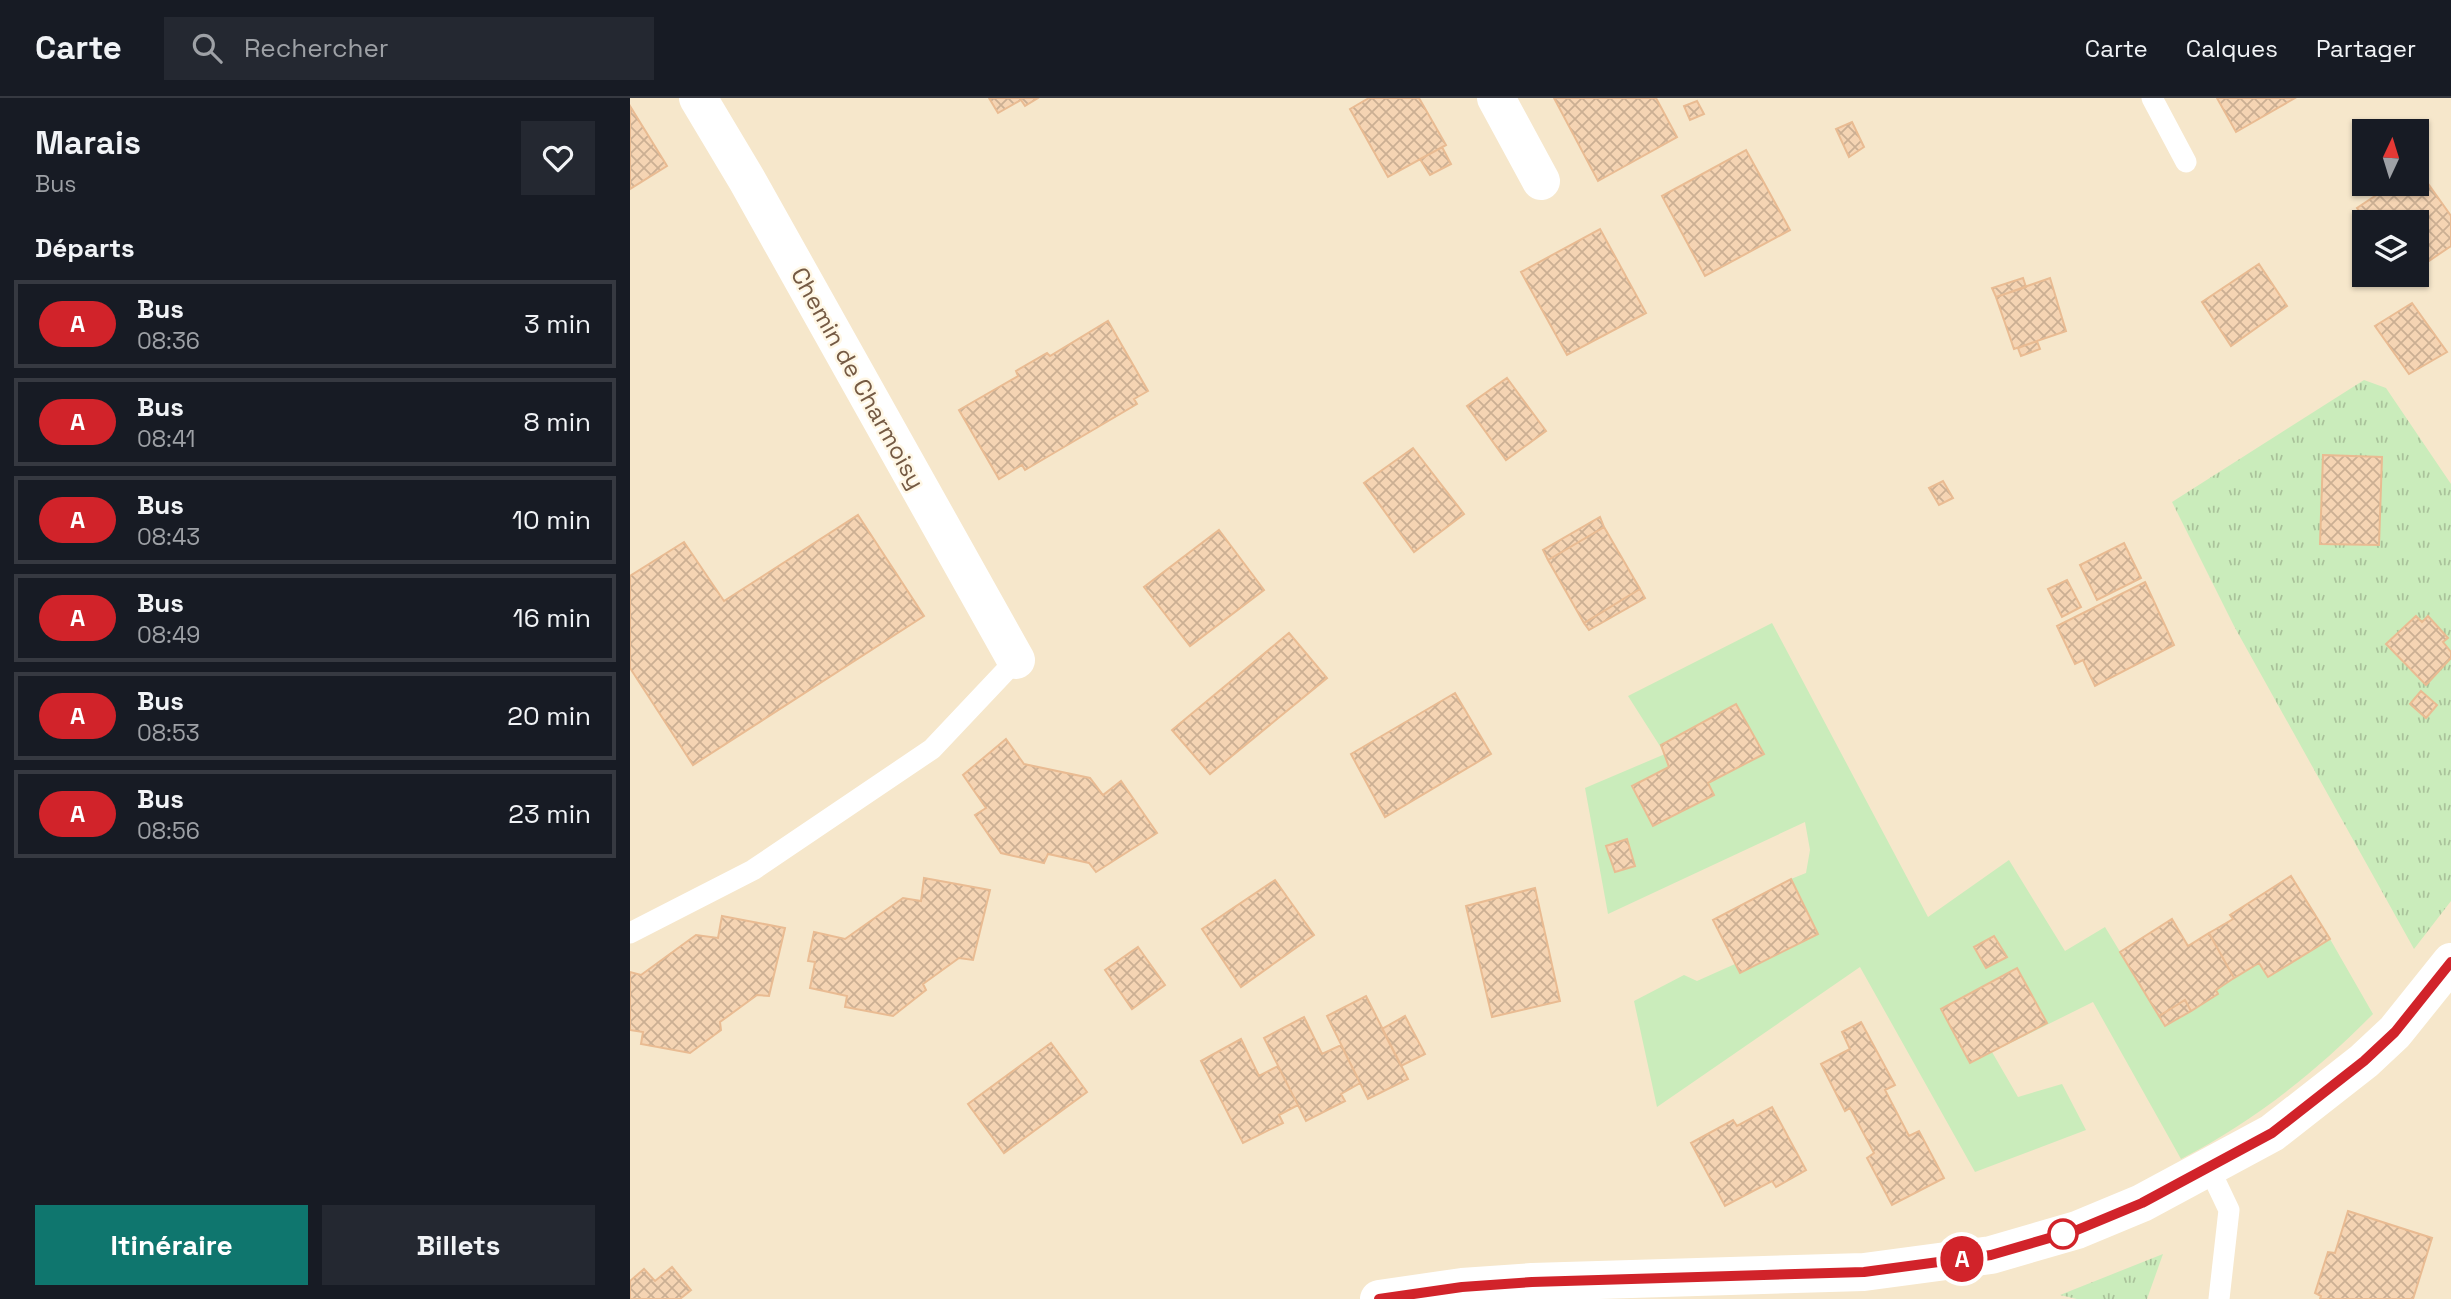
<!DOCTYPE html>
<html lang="fr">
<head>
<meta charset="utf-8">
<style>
	:root { --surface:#171b24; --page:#242831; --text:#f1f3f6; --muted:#9ea1a6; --line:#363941; --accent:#0f766e }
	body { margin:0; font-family:"Space Grotesk",sans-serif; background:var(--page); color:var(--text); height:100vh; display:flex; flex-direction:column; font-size:26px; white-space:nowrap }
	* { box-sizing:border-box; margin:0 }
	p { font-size:23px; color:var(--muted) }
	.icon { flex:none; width:38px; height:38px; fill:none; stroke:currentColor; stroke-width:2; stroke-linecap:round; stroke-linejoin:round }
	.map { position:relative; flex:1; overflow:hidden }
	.drawer { display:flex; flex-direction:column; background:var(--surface); width:630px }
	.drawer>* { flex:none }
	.badge { padding:0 14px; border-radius:23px; font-size:24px; line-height:46px }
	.needle { width:46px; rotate:4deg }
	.buttons { position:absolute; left:1722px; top:21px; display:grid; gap:14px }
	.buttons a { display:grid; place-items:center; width:77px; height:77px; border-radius:0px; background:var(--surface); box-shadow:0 2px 5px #0004; font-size:35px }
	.map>.badge { position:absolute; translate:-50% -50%; box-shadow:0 0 0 4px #fff }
	h2 { padding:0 35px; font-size:26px; line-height:63px }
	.round { display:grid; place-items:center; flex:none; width:74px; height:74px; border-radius:0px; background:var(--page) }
	.headline { display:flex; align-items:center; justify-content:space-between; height:119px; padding:0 35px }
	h1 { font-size:33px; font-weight:800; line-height:52px }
	.primary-button { display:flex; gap:14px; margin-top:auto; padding:14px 35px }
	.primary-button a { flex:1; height:80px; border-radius:0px; background:var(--accent); color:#fff; font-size:28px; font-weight:800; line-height:80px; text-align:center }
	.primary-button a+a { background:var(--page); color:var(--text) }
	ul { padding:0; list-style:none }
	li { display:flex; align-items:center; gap:21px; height:88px; margin:0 14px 10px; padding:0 21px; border:4px solid var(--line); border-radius:0px }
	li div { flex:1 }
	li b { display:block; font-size:26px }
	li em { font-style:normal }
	li .badge { min-width:77px; font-weight:700; text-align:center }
	header { display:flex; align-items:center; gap:42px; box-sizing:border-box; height:98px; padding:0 35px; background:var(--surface); border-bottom:2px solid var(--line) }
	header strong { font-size:33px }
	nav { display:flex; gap:38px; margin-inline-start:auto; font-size:24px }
	.search { width:490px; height:63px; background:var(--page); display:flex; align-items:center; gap:18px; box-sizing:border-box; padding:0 24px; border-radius:0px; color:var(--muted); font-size:26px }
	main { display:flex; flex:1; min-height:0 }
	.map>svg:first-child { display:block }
</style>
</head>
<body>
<header>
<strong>Carte</strong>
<div class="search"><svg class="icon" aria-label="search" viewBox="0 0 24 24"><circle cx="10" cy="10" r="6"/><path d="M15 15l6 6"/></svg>Rechercher</div>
<nav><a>Carte</a><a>Calques</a><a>Partager</a></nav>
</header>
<main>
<section class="drawer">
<div class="headline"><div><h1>Marais</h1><p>Bus</p></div><a class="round"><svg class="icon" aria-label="heart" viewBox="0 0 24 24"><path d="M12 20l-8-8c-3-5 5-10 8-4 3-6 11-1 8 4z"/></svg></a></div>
<h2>Départs</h2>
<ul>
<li><span class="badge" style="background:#d1232a;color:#fff">A</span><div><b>Bus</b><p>08:36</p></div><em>3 min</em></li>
<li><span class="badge" style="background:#d1232a;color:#fff">A</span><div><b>Bus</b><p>08:41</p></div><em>8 min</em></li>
<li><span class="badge" style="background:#d1232a;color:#fff">A</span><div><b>Bus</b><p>08:43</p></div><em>10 min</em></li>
<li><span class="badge" style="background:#d1232a;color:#fff">A</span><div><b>Bus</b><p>08:49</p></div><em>16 min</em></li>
<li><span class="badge" style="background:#d1232a;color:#fff">A</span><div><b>Bus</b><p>08:53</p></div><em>20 min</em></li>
<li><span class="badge" style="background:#d1232a;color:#fff">A</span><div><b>Bus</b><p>08:56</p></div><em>23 min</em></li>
</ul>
<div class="primary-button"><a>Itinéraire</a><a>Billets</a></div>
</section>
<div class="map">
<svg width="1821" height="1201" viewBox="0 0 1821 1201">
	<defs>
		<pattern id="grass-tufts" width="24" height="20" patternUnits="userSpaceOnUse" patternTransform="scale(1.75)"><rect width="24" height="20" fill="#caecbb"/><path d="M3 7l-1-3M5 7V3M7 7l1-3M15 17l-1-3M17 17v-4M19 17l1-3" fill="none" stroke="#a9c29a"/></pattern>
		<pattern id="building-cross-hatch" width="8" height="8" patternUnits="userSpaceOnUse" patternTransform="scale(1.75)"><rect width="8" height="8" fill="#f5d4b3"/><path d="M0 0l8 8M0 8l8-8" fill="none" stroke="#cbaf93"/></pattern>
	</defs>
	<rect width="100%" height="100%" fill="#fef4dd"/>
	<path fill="#f6e7cb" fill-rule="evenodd" d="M0,0h1821v1201h-1821zM1734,33h53v53h-53zM1734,124h53v53h-53z"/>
	<path fill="url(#grass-tufts)" d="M1734,282l22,8 65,96v417l-37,48 -180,-323 -62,-124z
		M1533,1156l-16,45h-70l-17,-4z"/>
	<path fill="#caecbb" d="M1142,525l156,294 81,-57 56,91 40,-24 60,99 53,-32 -2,-4 43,-27 9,14 62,-38 43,75c-57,58 -120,108 -192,145l-88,-157 -101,50 26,45 44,-13 24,46 -111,42 -115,-205 -203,140 -23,-106 50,-26 13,6 38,-17 56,-85 15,-6 4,-23 -5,-28 -197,92 -23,-126 80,-34 -37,-58z"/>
	<path fill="url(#building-cross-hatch)" stroke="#e9bb92" stroke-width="2" d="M359,0h49l-13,8 -4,-6 -23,13z
		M739,0h50l27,47 -58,32 -38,-68z
		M924,0h102l21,39 -79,44z
		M1587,0h78l-59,34z
		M1067,3l7,13 -14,6 -6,-14z
		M0,8l37,60 -37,23z
		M1222,24l12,25 -15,10 -13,-28z
		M812,49l9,17 -21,11 -10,-16z
		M1116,52l44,80 -85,46 -43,-80z
		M1787,70l34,48v30l-34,23v-47h-50l-10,-14 36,-24h24z
		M970,131l46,84 -79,42 -46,-83z
		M1629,166l28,42 -56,40 -29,-44z
		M1393,180l3,9 -30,10 -4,-9z
		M1420,180l16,53 -52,18 -18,-52z
		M1782,205l35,49 -38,22 -34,-48z
		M478,223l40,70 -14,8 3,5 -112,66 -3,-5 -23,14 -40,-69 59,-34 -2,-5 31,-18 3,3z
		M1407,243l3,8 -19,7 -3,-8z
		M877,280l39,53 -40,29 -39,-54z
		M783,350l51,66 -50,38 -50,-69z
		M1693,357l59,2 -3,88 -59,-1z
		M1313,383l10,17 -14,7 -10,-17z
		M228,417l66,101 -231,149 -63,-97v-92l54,-34 40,59z
		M970,419l4,10 -56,33 -5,-10z
		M974,429l36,62 -56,34 -36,-63z
		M589,432l45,60 -74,56 -46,-59z
		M1494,445l17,35 -44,22 -17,-35z
		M1437,482l14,27 -19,10 -14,-28z
		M1515,484l29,63 -79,41 -12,-26 -8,4 -18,-38z
		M1010,491l5,9 -56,32 -5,-7z
		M1786,518l6,6 6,-6 20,22 -5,4 8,10v6l-25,27 -40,-41z
		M659,535l38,45 -117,96 -38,-44z
		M1791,593l16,14 -11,13 -16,-14z
		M825,595l36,61 -106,63 -34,-63z
		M1106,606l28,50 -56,29 6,12 -61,31 -21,-40 37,-19 -8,-22z
		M376,641l18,25 66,14 13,17 18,-14 36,52 -61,39 -7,-9 -41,-9 -4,9 -43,-10 -26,-38 11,-7 -23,-33z
		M997,741l8,27 -20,6 -9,-26z
		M1661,778l39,63 -62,38 -9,-14 -25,15 -25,-45 24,-14 -3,-4z
		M294,780l66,12 -17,70 -14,-2 -36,26 3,6 -33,26 -48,-9 2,-11 -37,-8 5,-26 -7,-1 6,-29 31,7 58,-41 18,3z
		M1161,781l27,55 -78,39 -27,-53z
		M645,782l39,55 -73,52 -39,-58z
		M905,790l25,113 -68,16 -26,-111z
		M92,818l63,12 -16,68 -12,-1 -37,27 1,8 -31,23 -49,-9 2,-12 -13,-2v-58l11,3 55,-40 22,3z
		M1542,821l16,27 21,-13 25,45 -18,12 2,4 -27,17 -6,-11 -26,16 -39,-64z
		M1364,838l13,21 -21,11 -12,-21z
		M508,849l27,38 -33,24 -27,-39z
		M1387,870l30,55 -77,40 -29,-54z
		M736,898l42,83 -40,20 -41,-83z
		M1555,902l6,11 -26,15 -6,-10z
		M775,918l20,38 -24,12 -19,-37z
		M674,919l18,37 19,-9 19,38 -19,11 4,7 -39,20 -42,-83z
		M1231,924l34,63 -10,5 24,46 10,-5 25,47 -52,27 -25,-47 7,-5 -24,-45 -5,3 -24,-47 29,-15 -8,-17z
		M611,941l18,37 19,-10 20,39 -19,10 4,8 -40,20 -42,-82z
		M421,945l36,49 -83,61 -36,-49z
		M1142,1009l34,63 -30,17 -4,-6 -47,25 -34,-63 42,-23 4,6z
		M1718,1113l84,27 -19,61h-93l1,-3 -6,-3 13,-41 7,1z
		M42,1169l19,23 -11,9h-50v-18l14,-12 11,12z"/>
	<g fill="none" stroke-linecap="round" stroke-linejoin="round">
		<path stroke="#fff" stroke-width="21" d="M1522,0l34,64
			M0,835l123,-63 179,-121 84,-89
			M1579,1070l20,42 -10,89"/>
		<path stroke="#fff" stroke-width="38" d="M68,0l49,82 269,480
			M866,0l45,83
			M749,1201l83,-12 70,-5 332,-10 127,-17 86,-25 65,-27 130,-70 92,-72 31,-29 56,-70"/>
	</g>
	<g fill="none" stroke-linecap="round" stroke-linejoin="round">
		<g stroke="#fff" stroke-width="16">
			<path id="line" d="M749,1201l83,-12 70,-5 332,-10 127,-17 86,-25 65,-27 130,-70 92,-72 31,-29 56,-70"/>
		</g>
		<use href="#line" stroke="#d1232a" stroke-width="10"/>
	</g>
	<circle fill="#fff" stroke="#d1232a" stroke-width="3.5" cx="1433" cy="1136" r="14"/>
	<g text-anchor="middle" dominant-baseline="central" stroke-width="5" stroke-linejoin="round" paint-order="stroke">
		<g font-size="24" fill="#755a44" stroke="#fff7e5">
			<text transform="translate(228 280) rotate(61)">Chemin de Charmoisy</text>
		</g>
	</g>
</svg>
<div class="buttons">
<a><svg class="needle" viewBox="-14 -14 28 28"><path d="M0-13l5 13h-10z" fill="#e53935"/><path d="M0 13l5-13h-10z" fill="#9ea1a6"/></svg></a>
<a><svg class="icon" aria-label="layers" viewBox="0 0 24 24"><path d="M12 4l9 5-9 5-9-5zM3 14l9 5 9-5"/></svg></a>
</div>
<b class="badge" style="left:1332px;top:1161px;background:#d1232a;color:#fff">A</b>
</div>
</main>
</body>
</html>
